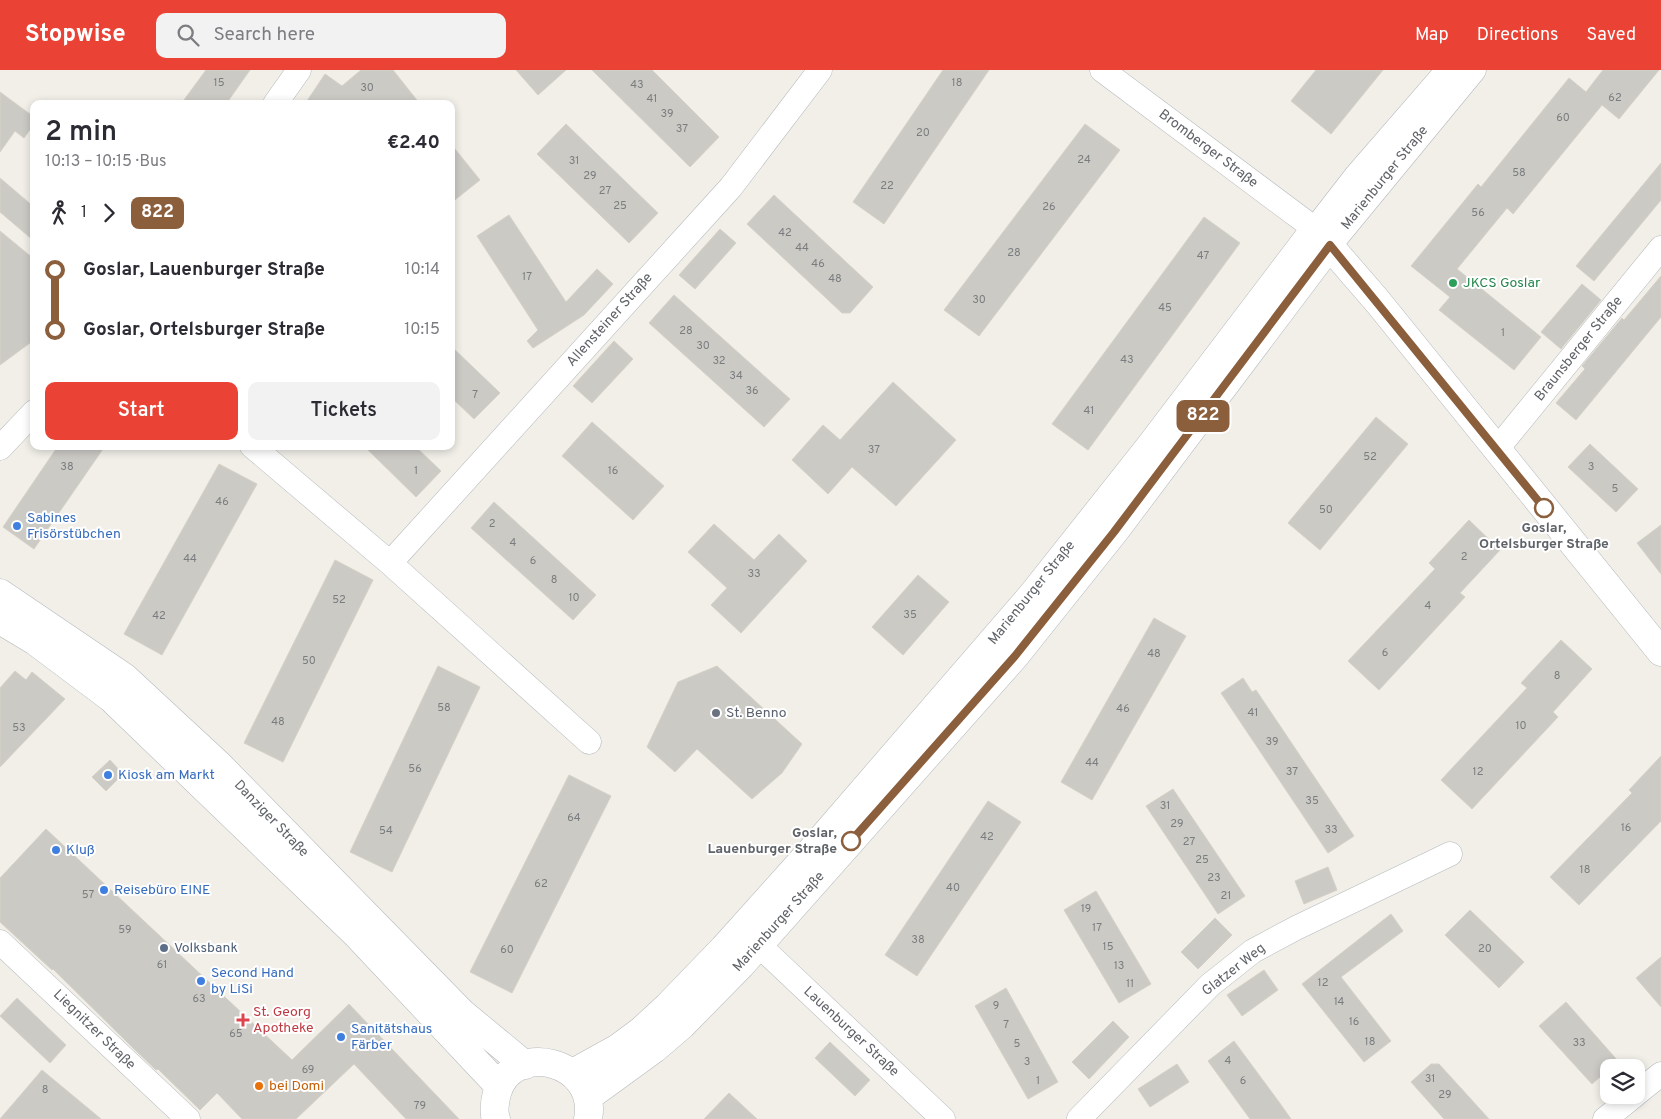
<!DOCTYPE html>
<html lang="en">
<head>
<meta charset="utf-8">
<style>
	:root { --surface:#fff; --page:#f2f2f3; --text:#2b2b33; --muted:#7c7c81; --accent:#ea4335 }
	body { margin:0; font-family:Overpass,sans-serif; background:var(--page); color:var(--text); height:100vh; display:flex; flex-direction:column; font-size:19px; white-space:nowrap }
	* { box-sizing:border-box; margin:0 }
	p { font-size:16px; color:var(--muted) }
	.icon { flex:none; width:28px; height:28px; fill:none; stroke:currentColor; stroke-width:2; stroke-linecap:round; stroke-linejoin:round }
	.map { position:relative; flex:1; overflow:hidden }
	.side { position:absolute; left:30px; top:30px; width:425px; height:350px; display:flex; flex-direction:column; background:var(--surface); border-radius:10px; box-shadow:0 2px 8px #0003 }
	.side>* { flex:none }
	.badge { padding:0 10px; border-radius:8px; font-size:18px; line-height:32px }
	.fabs { position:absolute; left:1600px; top:989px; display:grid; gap:10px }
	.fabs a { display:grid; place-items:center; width:45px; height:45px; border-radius:10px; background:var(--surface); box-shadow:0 2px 8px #0003; font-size:25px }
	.map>.badge { position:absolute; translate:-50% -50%; box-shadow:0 0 0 2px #fff }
	.legs { display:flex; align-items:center; gap:8px; height:55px; padding:0 15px; font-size:16px }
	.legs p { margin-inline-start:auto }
	.summary { display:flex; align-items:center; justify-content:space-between; height:85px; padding:0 15px }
	h1 { font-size:28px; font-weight:600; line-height:38px }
	.primary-button { display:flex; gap:10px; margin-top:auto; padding:10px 15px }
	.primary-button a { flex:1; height:58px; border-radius:10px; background:var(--accent); color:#fff; font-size:20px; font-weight:600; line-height:58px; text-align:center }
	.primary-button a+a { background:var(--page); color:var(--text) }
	ul { padding:0 15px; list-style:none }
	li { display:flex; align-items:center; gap:18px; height:60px; font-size:19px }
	li i { display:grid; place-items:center; width:8px; height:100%; margin:0 6px; background:currentColor }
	li i::after { content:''; width:12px; height:12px; margin:-6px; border:4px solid; border-radius:50%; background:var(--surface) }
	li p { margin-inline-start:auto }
	li:first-child i { background:linear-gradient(#0000 50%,currentColor 0) }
	li:last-child i { background:linear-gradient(currentColor 50%,#0000 0) }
	header { display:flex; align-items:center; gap:30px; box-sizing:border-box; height:70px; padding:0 25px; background:var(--accent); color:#fff }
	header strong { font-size:24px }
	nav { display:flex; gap:28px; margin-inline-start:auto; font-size:18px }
	.search { width:350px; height:45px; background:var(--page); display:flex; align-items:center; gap:12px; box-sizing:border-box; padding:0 18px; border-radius:10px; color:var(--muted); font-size:19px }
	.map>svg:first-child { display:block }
</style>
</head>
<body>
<header>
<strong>Stopwise</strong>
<div class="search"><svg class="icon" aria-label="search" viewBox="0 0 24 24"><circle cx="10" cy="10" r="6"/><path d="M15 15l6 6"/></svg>Search here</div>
<nav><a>Map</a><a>Directions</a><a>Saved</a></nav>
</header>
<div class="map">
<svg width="1661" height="1049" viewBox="0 0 1661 1049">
	<rect width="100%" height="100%" fill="#f1efe8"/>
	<path fill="#cccac5" stroke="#d6d1c6" d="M206,0h44l-24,34h-45z
		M361,0h32l27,34h-115l20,-30 17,12z
		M516,0h50l-28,25z
		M592,0h60l67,67 -29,30z
		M943,0h46l-105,154 -31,-22z
		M1316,0h67l-52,64 -40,-33z
		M1603,0h56l-40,49 -17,-14 -89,109 -6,-6 -50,61 84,68 -27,33 -75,-60 11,-13 -39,-31 67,-82 3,3 88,-109 17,14z
		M0,22l34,25v7l-10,14 -9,-7 -15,21z
		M566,54l92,89 -29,30 -92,-89z
		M1085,54l35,26 -141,186 -35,-26z
		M451,74l29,36 -29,23z
		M1661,93v37l-67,81 -18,-15z
		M0,108l34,29v34l-34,-29z
		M774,125l99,92 -23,26h-8l-95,-89z
		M509,145l57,87 31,-33 16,15 -29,31 -51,33 -6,-7 11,-11 -61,-94z
		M1204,147l36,26 -152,207 -36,-26z
		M720,159l16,14 -41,46 -16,-14z
		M0,161l34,28v81l-34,25z
		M1661,206v41l-85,103 -20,-17 29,-34 -3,-3 40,-48 2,2z
		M1582,214l19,16 -40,49 -20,-17z
		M674,225l116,104 -26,28 -115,-104z
		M614,271l19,18 -41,44 -19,-17z
		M451,276l49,47 -26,26 -23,-22z
		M893,312l63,58 -60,66 -44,-39 -24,27 -36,-34 31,-35 17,15z
		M1376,347l32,27 -88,106 -32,-27z
		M592,352l72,64 -31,34 -71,-64z
		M1590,374l48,45 -22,23 -48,-45z
		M58,376h47l-71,103 -31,-22z
		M364,376h51l26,25 -25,26z
		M219,394l38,20 -95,171 -38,-21z
		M494,432l102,93 -23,25 -102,-92z
		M1469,450l31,30 -40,43 5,4 -86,93 -31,-29 87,-92 -6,-6z
		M714,454l40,36 25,-26 28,27 -66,72 -30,-28 16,-17 -39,-36z
		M1661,455v49l-24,-31z
		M335,490l38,20 -90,182 -39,-19z
		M918,505l31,27 -46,53 -31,-28z
		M1154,548l32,18 -94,164 -31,-18z
		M1561,570l31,29 -39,43 5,5 -86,92 -31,-29 86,-92 -6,-5z
		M438,596l42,21 -88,185 -42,-20z
		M717,596l85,78 -20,29 -30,26 -55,-50 -22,23 -28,-25 31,-65z
		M15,601l11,9 6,-8 33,27 -65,68v-79z
		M1243,608l9,14 4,-2 98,146 -26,17 -107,-160z
		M1661,686v65l-82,84 -29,-28 82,-84 -3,-3z
		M110,690l13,14 -17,17 -14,-14z
		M569,705l42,21 -99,197 -42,-21z
		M1173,719l72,107 -27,18 -72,-108z
		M988,731l33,21 -104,154 -32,-21z
		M46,759l246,231 57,-56 110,115h-53l-52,-55 -58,55h-54l-25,-26 -17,17 -42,-41 -2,1 -25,-24 -78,-77 -1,1 -52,-48v-44z
		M1328,797l9,23 -33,14 -9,-23z
		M1096,821l55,93 -32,19 -55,-93z
		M1470,840l54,52 -25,26 -54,-53z
		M1391,844l12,17 -62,46 50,64 -27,21 -62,-78z
		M1215,848l17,17 -34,34 -17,-17z
		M1661,887v50l-25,-29z
		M1264,900l14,20 -36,26 -15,-21z
		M1006,918l52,94 -30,17 -53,-93z
		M17,928l49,47 -16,18 -50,-47z
		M1566,932l52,59 -26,23 -53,-58z
		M1113,951l16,16 -40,42 -17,-17z
		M1234,971l45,61 12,17h-41l-42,-58z
		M830,972l40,38 -15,16 -40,-38z
		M1177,994l12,18 -39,25 -12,-18z
		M1431,994h8l50,55h-45l-33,-37z
		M42,1000l59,49h-101z
		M729,1023l28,26h-53z"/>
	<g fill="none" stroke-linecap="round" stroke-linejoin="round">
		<g stroke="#b5b8bc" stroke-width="25">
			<path id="minor" d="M1102,0l213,159 41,-53 92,-106
				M275,34l24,-34
				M1330,175l144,-175
				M252,376l138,117 341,-376 89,-117
				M0,378l34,-36
				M1497,379l164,-201
				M390,493l199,179
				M746,863l197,186
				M0,872l188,177
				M1636,1024l25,-20
				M1079,1049l131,-134 43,-34 43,-23 154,-74
				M1605,1049l30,-24"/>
		</g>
		<g stroke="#b5b8bc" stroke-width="29">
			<path id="tertiary" d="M0,523l124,84 95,88 243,248 63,52
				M0,550l35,21 76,57 245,236 143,152
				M573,1003l45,-25 23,-17 26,-24 57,-59 87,-97 222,-257 118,-149 164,-216 63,73 283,350
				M588,1027l66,-48 28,-24 59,-60 274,-309 99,-124 216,-287
				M496,1049c-3,-8 -1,-18 1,-26 16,-54 102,-32 91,26"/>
		</g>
		<use href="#minor" stroke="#fff" stroke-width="24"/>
		<use href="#tertiary" stroke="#fff" stroke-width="28"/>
	</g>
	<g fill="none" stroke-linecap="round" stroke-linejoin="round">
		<g stroke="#fff" stroke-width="11">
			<path id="line-1" d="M851,771l164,-185 99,-124 216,-287 214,263"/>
		</g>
		<use href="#line-1" stroke="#8b5e3c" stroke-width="8"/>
	</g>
	<circle fill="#2e9e5b" stroke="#fff" stroke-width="2" cx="1453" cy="213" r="5"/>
	<g fill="#fff" stroke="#8b5e3c" stroke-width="2.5">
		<circle cx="1544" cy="438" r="9"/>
		<circle cx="851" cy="771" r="9"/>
	</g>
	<g fill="#3f7fe0" stroke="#fff" stroke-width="2">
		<circle cx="17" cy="456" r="5"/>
		<circle cx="108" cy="705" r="5"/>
		<circle cx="56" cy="780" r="5"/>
		<circle cx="104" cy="820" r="5"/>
		<circle cx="201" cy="911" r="5"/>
		<circle cx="341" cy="967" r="5"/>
	</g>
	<circle fill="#6b7280" stroke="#fff" stroke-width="2" cx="716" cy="643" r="5"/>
	<circle fill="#5c6f8a" stroke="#fff" stroke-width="2" cx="164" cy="878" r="5"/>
	<path fill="#e0444e" stroke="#fff" stroke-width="2" d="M240.5 942.5h5v5h5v5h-5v5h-5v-5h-5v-5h5z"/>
	<circle fill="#e8710a" stroke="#fff" stroke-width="2" cx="259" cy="1016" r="5"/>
	<g text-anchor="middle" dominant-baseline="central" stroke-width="4" stroke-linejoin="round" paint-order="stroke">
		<g font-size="11" fill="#7a7d7f">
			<text x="219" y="13">15</text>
			<text x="957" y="13">18</text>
			<text x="637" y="15">43</text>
			<text x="367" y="18">30</text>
			<text x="1615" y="28">62</text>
			<text x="652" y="29">41</text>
			<text x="667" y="44">39</text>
			<text x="1563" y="48">60</text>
			<text x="682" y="59">37</text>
			<text x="923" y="63">20</text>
			<text x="1084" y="90">24</text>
			<text x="574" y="91">31</text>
			<text x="1519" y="103">58</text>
			<text x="590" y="106">29</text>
			<text x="887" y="116">22</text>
			<text x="605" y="121">27</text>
			<text x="620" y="136">25</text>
			<text x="1049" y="137">26</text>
			<text x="1478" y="143">56</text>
			<text x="785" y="163">42</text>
			<text x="802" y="178">44</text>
			<text x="1014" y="183">28</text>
			<text x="1203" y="186">47</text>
			<text x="818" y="194">46</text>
			<text x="527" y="207">17</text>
			<text x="835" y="209">48</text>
			<text x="979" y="230">30</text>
			<text x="1165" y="238">45</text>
			<text x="686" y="261">28</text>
			<text x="1503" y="263">1</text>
			<text x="703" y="276">30</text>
			<text x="1127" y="290">43</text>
			<text x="719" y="291">32</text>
			<text x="736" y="306">34</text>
			<text x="752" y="321">36</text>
			<text x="475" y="325">7</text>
			<text x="1089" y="341">41</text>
			<text x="874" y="380">37</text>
			<text x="1370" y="387">52</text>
			<text x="67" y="397">38</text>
			<text x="1591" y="397">3</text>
			<text x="416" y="401">1</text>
			<text x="613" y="401">16</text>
			<text x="1615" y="419">5</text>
			<text x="222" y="432">46</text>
			<text x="1326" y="440">50</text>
			<text x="492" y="454">2</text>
			<text x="513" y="473">4</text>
			<text x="1464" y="487">2</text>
			<text x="190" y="489">44</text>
			<text x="533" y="491">6</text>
			<text x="754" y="504">33</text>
			<text x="554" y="510">8</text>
			<text x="574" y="528">10</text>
			<text x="339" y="530">52</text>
			<text x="1428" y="536">4</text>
			<text x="910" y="545">35</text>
			<text x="159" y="546">42</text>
			<text x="1385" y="583">6</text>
			<text x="1154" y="584">48</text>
			<text x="309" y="591">50</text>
			<text x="1557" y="606">8</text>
			<text x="444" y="638">58</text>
			<text x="1123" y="639">46</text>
			<text x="1253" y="643">41</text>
			<text x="278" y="652">48</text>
			<text x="1521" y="656">10</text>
			<text x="19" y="658">53</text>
			<text x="1272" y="672">39</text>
			<text x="1092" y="693">44</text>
			<text x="415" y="699">56</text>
			<text x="1292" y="702">37</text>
			<text x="1478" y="702">12</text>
			<text x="1312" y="731">35</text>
			<text x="1165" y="736">31</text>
			<text x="574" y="748">64</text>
			<text x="1177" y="754">29</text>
			<text x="1626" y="758">16</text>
			<text x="1331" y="760">33</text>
			<text x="386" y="761">54</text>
			<text x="987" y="767">42</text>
			<text x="1189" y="772">27</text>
			<text x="1202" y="790">25</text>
			<text x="1585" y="800">18</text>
			<text x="1214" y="808">23</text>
			<text x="541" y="814">62</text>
			<text x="953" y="818">40</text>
			<text x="88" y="825">57</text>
			<text x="1226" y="826">21</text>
			<text x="1086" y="839">19</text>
			<text x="1097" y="858">17</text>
			<text x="125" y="860">59</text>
			<text x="918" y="870">38</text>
			<text x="1108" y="877">15</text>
			<text x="1485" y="879">20</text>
			<text x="507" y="880">60</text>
			<text x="162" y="895">61</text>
			<text x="1119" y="896">13</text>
			<text x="1323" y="913">12</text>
			<text x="1130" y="914">11</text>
			<text x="199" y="929">63</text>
			<text x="1339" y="932">14</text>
			<text x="996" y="936">9</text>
			<text x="1354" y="952">16</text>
			<text x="1006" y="955">7</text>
			<text x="236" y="964">65</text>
			<text x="1370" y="972">18</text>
			<text x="1579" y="973">33</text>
			<text x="1017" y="974">5</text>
			<text x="1228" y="991">4</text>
			<text x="1027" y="992">3</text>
			<text x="308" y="1000">69</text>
			<text x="1430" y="1009">31</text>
			<text x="1038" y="1011">1</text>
			<text x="1243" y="1011">6</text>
			<text x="45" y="1020">8</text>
			<text x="1445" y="1025">29</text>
			<text x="420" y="1036">79</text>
		</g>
		<g font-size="14" fill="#5f6368" stroke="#fff">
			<text transform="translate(1208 79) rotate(37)">Bromberger Straße</text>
			<text transform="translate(1385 108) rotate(-51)">Marienburger Straße</text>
			<text transform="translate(610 250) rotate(-48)">Allensteiner Straße</text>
			<text transform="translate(1579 279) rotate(-51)">Braunsberger Straße</text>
			<text transform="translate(1032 523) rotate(-51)">Marienburger Straße</text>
			<text transform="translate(271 749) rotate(46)">Danziger Straße</text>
			<text transform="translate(779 852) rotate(-48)">Marienburger Straße</text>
			<text transform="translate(1234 900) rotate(-38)">Glatzer Weg</text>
			<text transform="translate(94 960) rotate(44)">Liegnitzer Straße</text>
			<text transform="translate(851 962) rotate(43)">Lauenburger Straße</text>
		</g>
		<g font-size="14" fill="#27864d" stroke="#fff" text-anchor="start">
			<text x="1463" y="213">JKCS Goslar</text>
		</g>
		<g font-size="14" fill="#366cbe" stroke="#fff" text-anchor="start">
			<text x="27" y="448">Sabines<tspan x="27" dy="16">Frisörstübchen</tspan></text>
			<text x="118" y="705">Kiosk am Markt</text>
			<text x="66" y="780">Kluß</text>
			<text x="114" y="820">Reisebüro EINE</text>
			<text x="211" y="903">Second Hand<tspan x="211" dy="16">by LiSi</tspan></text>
			<text x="351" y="959">Sanitätshaus<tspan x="351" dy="16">Färber</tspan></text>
		</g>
		<g font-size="14" font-weight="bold" fill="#5f6368" stroke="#fff">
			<text x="1544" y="458">Goslar,<tspan x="1544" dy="16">Ortelsburger Straße</tspan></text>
			<text x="837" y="763" text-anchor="end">Goslar,<tspan x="837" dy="16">Lauenburger Straße</tspan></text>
		</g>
		<g font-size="14" fill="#5b616d" stroke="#fff" text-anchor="start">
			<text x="726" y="643">St. Benno</text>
		</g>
		<g font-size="14" fill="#4e5e75" stroke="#fff" text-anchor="start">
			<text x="174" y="878">Volksbank</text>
		</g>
		<g font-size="14" fill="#be3a42" stroke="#fff" text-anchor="start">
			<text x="253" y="942">St. Georg<tspan x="253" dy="16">Apotheke</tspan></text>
		</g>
		<g font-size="14" fill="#c56008" stroke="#fff" text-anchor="start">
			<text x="269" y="1016">bei Domi</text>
		</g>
	</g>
</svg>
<div class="fabs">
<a><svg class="icon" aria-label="layers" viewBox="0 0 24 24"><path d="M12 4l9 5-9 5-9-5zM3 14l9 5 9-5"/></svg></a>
</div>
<b class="badge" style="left:1203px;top:346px;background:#8b5e3c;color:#fff">822</b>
<section class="side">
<div class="summary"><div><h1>2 min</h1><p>10:13 – 10:15 · Bus</p></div><b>€2.40</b></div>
<div class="legs"><svg class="icon" aria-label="walk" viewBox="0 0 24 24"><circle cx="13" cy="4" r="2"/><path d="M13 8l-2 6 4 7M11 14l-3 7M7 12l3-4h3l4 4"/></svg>1<svg class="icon" aria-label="forward" viewBox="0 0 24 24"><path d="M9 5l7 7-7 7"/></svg><b class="badge" style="background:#8b5e3c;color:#fff">822</b></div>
<ul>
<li><i style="color:#8b5e3c"></i><b>Goslar, Lauenburger Straße</b><p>10:14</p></li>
<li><i style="color:#8b5e3c"></i><b>Goslar, Ortelsburger Straße</b><p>10:15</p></li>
</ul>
<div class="primary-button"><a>Start</a><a>Tickets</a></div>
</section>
</div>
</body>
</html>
